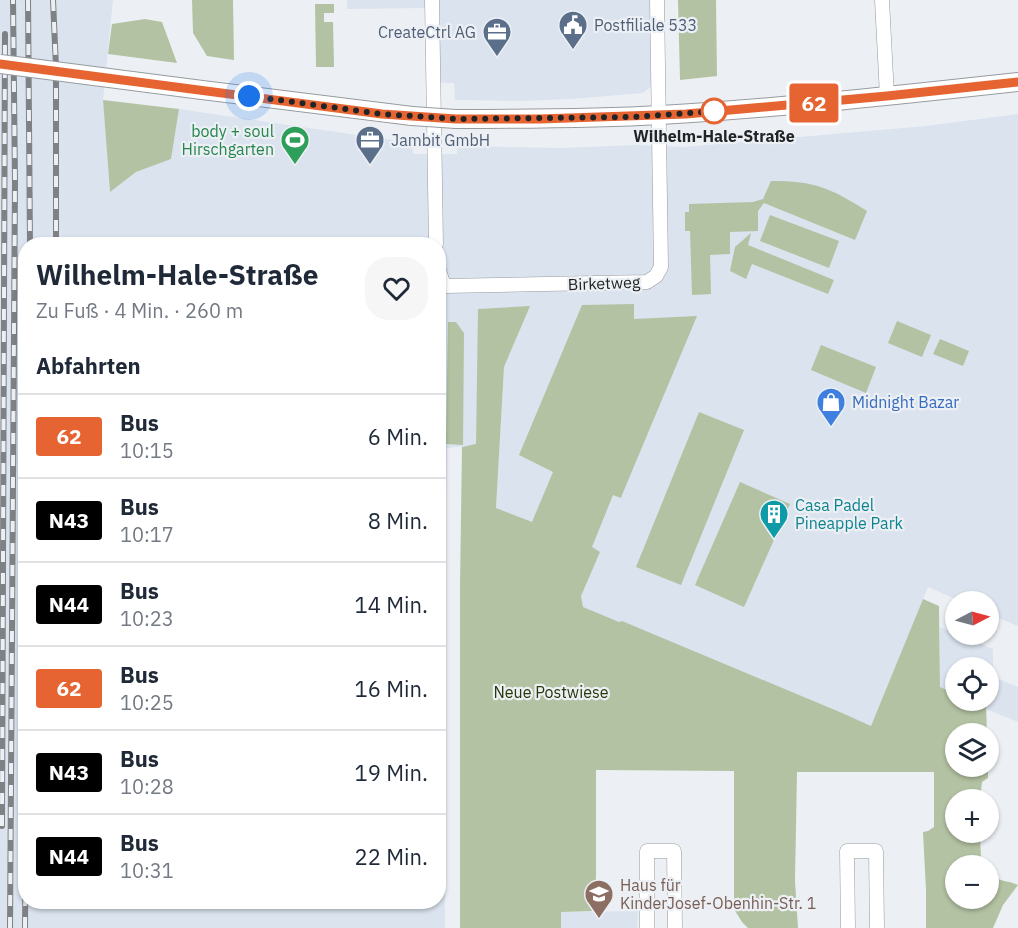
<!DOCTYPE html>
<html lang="de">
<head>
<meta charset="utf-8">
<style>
	:root { --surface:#fff; --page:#f6f6f7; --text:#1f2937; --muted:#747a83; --line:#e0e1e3 }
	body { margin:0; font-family:"IBM Plex Sans",sans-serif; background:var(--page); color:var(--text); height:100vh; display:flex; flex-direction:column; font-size:22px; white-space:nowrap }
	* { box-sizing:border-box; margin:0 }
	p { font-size:20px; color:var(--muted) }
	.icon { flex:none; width:33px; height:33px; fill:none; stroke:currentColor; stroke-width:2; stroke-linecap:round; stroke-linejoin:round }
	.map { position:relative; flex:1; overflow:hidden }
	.details { position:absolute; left:18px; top:237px; width:428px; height:672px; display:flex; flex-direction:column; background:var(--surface); border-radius:24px; box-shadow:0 2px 4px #0004 }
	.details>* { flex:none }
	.badge { padding:0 12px; border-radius:4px; font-size:21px; line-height:39px }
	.needle { width:39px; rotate:84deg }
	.buttons { position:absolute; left:945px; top:591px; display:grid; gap:12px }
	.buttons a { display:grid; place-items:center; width:54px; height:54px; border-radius:50%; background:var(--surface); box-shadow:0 2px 4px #0004; font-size:30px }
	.you { position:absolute; width:30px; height:30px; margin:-15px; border:4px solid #fff; border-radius:50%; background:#1a73e8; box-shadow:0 0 0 9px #1a73e833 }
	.map>.badge { position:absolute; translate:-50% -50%; box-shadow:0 0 0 3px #fff }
	h2 { padding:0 18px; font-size:22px; line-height:54px }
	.round { display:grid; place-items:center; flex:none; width:63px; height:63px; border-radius:24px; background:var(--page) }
	.summary { display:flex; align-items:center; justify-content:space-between; height:102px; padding:0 18px }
	h1 { font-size:28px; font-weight:700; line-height:45px }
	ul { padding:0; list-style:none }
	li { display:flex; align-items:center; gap:18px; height:84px; padding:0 18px; border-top:2px solid var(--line) }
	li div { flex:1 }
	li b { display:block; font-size:22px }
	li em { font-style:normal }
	li .badge { min-width:66px; font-weight:700; text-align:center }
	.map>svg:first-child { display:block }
</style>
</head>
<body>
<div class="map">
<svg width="1018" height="928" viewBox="0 0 1018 928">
	<rect width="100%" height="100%" fill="#ecf0f5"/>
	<path fill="#dae3ee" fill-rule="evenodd" d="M0,0h113l-10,100 7,92 26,-20 35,-13 8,-50 233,34 1,11h44v-8l103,2 76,-3 48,2 242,-21 92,-12v512l-29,-12 -1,-12 -28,-1 -32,-14 -57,139 -294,-121 -81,-97 8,-141 25,-60 -50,2 -3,136 -29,3 -3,160 1,320h-445zM26,244h412v658h-412z
		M347,0h305l1,85 -10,8 -72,6 -49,2 -67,-1 -1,-17 -27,-1v-74l-80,1z
		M940,627l53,22v28l25,10v35l-32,-13v-4l-12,-4 14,-1v-32h-32l-1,26 -15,-6z
		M638,911l-1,17h-76v-16z"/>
	<path fill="#b3c2a2" d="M192,0h41l1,60 -27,-4 -14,-23z
		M678,0h38l1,76 -37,4z
		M315,4h19v9h-10v9h9l1,45h-18z
		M145,19l17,3 15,41 -69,-9 4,-30z
		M103,100l76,9 -8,50 -35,13 -26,20z
		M771,181c45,0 59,7 96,30l-12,29 -91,-37 -6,8v20l-28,1v22l-20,1 1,39 -19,1 -2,-64h-5v-19h4v-8l64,-2 10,-3z
		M770,215l69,26 -10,27 -69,-27z
		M751,233l-3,12 86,35 -6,14 -76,-30 -6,15 -16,-8 5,-24z
		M634,304v15l63,-3 -75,179 -1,3 -8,-3 -21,52 8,5 -19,44 2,11 36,15 3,-1 220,92 29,13 52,-127 16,7 1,81 15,7 1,6 18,1 12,4 1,28 -31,1v32l32,1v11l-6,4 -2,17 -24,1v32l24,1 1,25 2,7 -27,1v32h32l1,-25c8,9 19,7 29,12l-15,20 -10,23h-67v-38l-3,-58 5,-1 6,-4v-55h-137l-2,109 3,47h-50l-6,-6 -8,-13v-138l-138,-1v141l-35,1v16h-101v-341l2,-140 14,-3 2,-135 52,-3 -26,61 -8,141 36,14 21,-50 -34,-17 63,-150z
		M897,321l34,14 -9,22 -34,-14z
		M448,322h8l8,11 -1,112 -17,-1z
		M940,339l29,12 -6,15 -30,-12z
		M821,345l55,22 -10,26 -55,-23z
		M699,412l45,18 -63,155 -45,-18z
		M740,482l50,22 -46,103 -49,-22z"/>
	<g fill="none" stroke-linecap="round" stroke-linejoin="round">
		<g stroke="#979b9f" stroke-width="15">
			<path id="minor" d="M432,0l4,244
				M882,0l5,96
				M438,267l6,19 203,-4 9,-6 5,-9 -4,-267
				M647,928v-77h27l1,77
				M848,928l-1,-77h29l1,77"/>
		</g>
		<g stroke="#979b9f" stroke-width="20">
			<path id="major" d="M202,90l210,26
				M456,119c68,0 136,0 204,-4 120,-7 239,-20 358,-33"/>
		</g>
		<use href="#minor" stroke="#fff" stroke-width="14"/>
		<use href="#major" stroke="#fff" stroke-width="18"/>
		<g stroke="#7f8285" stroke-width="6">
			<path id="rail" d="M28,0l2,244
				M53,0l3,67v177
				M2,826l3,-792
				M10,928l5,-746 -2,-182
				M25,928l1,-125"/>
		</g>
		<use href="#rail" stroke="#ecf0f5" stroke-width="4" stroke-dasharray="11" stroke-linecap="butt"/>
		<g stroke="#979b9f" stroke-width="20" stroke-linecap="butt">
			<path id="major-bridge" d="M0,64l202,26
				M412,116l44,3"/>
		</g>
		<use href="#major-bridge" stroke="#fff" stroke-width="18"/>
	</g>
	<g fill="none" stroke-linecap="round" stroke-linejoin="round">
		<g stroke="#fff" stroke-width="14">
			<path id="line" d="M0,64l382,50 74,5h84l146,-5 201,-18 131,-14"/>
		</g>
		<use href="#line" stroke="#e66432" stroke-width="9"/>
		<path stroke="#212324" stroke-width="6" stroke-dasharray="0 10.8" d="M249,96l133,18 74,5 177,-2 84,-6h-3"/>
	</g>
	<defs>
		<g id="civic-pin" transform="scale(1.5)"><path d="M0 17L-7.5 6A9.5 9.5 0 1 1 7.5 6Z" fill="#5c6f8a" stroke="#ecf0f5"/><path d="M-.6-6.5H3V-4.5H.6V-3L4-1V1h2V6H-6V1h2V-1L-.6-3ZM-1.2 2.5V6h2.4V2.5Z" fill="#fff"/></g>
		<g id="office-pin" transform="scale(1.5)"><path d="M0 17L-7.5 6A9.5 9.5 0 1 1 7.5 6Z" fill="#5c6f8a" stroke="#ecf0f5"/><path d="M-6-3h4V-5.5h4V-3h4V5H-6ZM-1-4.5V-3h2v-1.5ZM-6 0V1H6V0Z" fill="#fff"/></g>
		<g id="stadium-pin" transform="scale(1.5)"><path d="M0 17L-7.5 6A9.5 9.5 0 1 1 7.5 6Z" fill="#2e9e5b" stroke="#ecf0f5"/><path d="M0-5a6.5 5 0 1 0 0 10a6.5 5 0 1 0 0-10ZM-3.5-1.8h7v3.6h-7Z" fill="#fff"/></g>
		<g id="shop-pin" transform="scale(1.5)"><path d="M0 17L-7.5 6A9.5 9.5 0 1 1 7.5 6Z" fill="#3f7fe0" stroke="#ecf0f5"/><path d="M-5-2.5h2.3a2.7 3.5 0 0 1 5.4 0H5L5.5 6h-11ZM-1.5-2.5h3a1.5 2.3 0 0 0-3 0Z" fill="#fff"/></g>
		<g id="building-pin" transform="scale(1.5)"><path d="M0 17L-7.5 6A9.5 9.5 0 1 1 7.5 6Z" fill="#0f9aa8" stroke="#ecf0f5"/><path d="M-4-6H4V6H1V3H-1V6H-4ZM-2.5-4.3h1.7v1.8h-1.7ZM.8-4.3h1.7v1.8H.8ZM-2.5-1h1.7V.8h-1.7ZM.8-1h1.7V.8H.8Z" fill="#fff"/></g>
		<g id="school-pin" transform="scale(1.5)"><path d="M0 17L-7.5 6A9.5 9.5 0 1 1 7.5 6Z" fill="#8d6e63" stroke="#ecf0f5"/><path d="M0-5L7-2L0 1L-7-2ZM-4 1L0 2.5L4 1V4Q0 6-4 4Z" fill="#fff"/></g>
	</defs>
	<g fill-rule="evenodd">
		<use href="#civic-pin" x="573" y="25"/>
		<use href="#office-pin" x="497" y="32"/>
		<use href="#stadium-pin" x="295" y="140"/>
		<use href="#office-pin" x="370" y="140"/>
		<use href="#shop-pin" x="831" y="402"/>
		<use href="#building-pin" x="774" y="514"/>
		<use href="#school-pin" x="599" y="894"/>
	</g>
	<circle fill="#fff" stroke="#e66432" stroke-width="3" cx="714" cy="111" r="12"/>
	<g text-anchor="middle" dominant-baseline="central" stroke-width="4.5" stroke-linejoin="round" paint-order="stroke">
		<g font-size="16" fill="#4e5e75" stroke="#ecf0f5" text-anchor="start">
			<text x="594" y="25">Postfiliale 533</text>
			<text x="476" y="32" text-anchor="end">CreateCtrl AG</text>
			<text x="391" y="140">Jambit GmbH</text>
		</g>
		<g font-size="16" fill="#27864d" stroke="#ecf0f5" text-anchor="end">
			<text x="274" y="131">body + soul<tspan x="274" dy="18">Hirschgarten</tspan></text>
		</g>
		<g font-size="16" font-weight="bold" fill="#212324" stroke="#ecf0f5">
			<text x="714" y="136">Wilhelm-Hale-Straße</text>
		</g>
		<g font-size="16" fill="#212324" stroke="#ecf0f5">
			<text transform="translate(604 283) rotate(-2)">Birketweg</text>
		</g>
		<g font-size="16" fill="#366cbe" stroke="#ecf0f5" text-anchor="start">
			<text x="852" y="402">Midnight Bazar</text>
		</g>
		<g font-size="16" fill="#0d838f" stroke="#ecf0f5" text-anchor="start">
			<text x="795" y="505">Casa Padel<tspan x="795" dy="18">Pineapple Park</tspan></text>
		</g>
		<g font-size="16" fill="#283908" stroke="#ecf0f5">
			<text x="551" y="692">Neue Postwiese</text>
		</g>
		<g font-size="16" fill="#785e54" stroke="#ecf0f5" text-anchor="start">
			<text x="620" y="885">Haus für<tspan x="620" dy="18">KinderJosef-Obenhin-Str. 1</tspan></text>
		</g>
	</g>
</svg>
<div class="buttons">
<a><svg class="needle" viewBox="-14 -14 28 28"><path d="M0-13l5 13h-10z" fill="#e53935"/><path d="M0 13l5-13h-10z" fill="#747a83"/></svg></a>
<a><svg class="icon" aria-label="locate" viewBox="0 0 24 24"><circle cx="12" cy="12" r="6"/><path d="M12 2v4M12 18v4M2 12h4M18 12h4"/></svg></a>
<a><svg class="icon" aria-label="layers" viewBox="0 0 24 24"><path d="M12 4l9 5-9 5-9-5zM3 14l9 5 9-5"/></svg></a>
<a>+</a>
<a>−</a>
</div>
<div class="you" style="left:249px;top:96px"></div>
<b class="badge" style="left:814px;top:103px;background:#e66432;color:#fff">62</b>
<section class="details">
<div class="summary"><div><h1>Wilhelm-Hale-Straße</h1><p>Zu Fuß · 4 Min. · 260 m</p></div><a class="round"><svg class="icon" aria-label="heart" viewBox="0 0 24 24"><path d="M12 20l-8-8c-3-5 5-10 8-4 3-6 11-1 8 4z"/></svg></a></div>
<h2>Abfahrten</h2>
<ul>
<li><span class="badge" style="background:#e66432;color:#fff">62</span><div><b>Bus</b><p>10:15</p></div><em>6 Min.</em></li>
<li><span class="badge" style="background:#000;color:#fff">N43</span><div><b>Bus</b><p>10:17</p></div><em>8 Min.</em></li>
<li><span class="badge" style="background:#000;color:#fff">N44</span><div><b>Bus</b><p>10:23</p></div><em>14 Min.</em></li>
<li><span class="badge" style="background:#e66432;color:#fff">62</span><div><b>Bus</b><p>10:25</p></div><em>16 Min.</em></li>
<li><span class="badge" style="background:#000;color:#fff">N43</span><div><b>Bus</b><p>10:28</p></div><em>19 Min.</em></li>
<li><span class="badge" style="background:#000;color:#fff">N44</span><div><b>Bus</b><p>10:31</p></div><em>22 Min.</em></li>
</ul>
</section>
</div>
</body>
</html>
